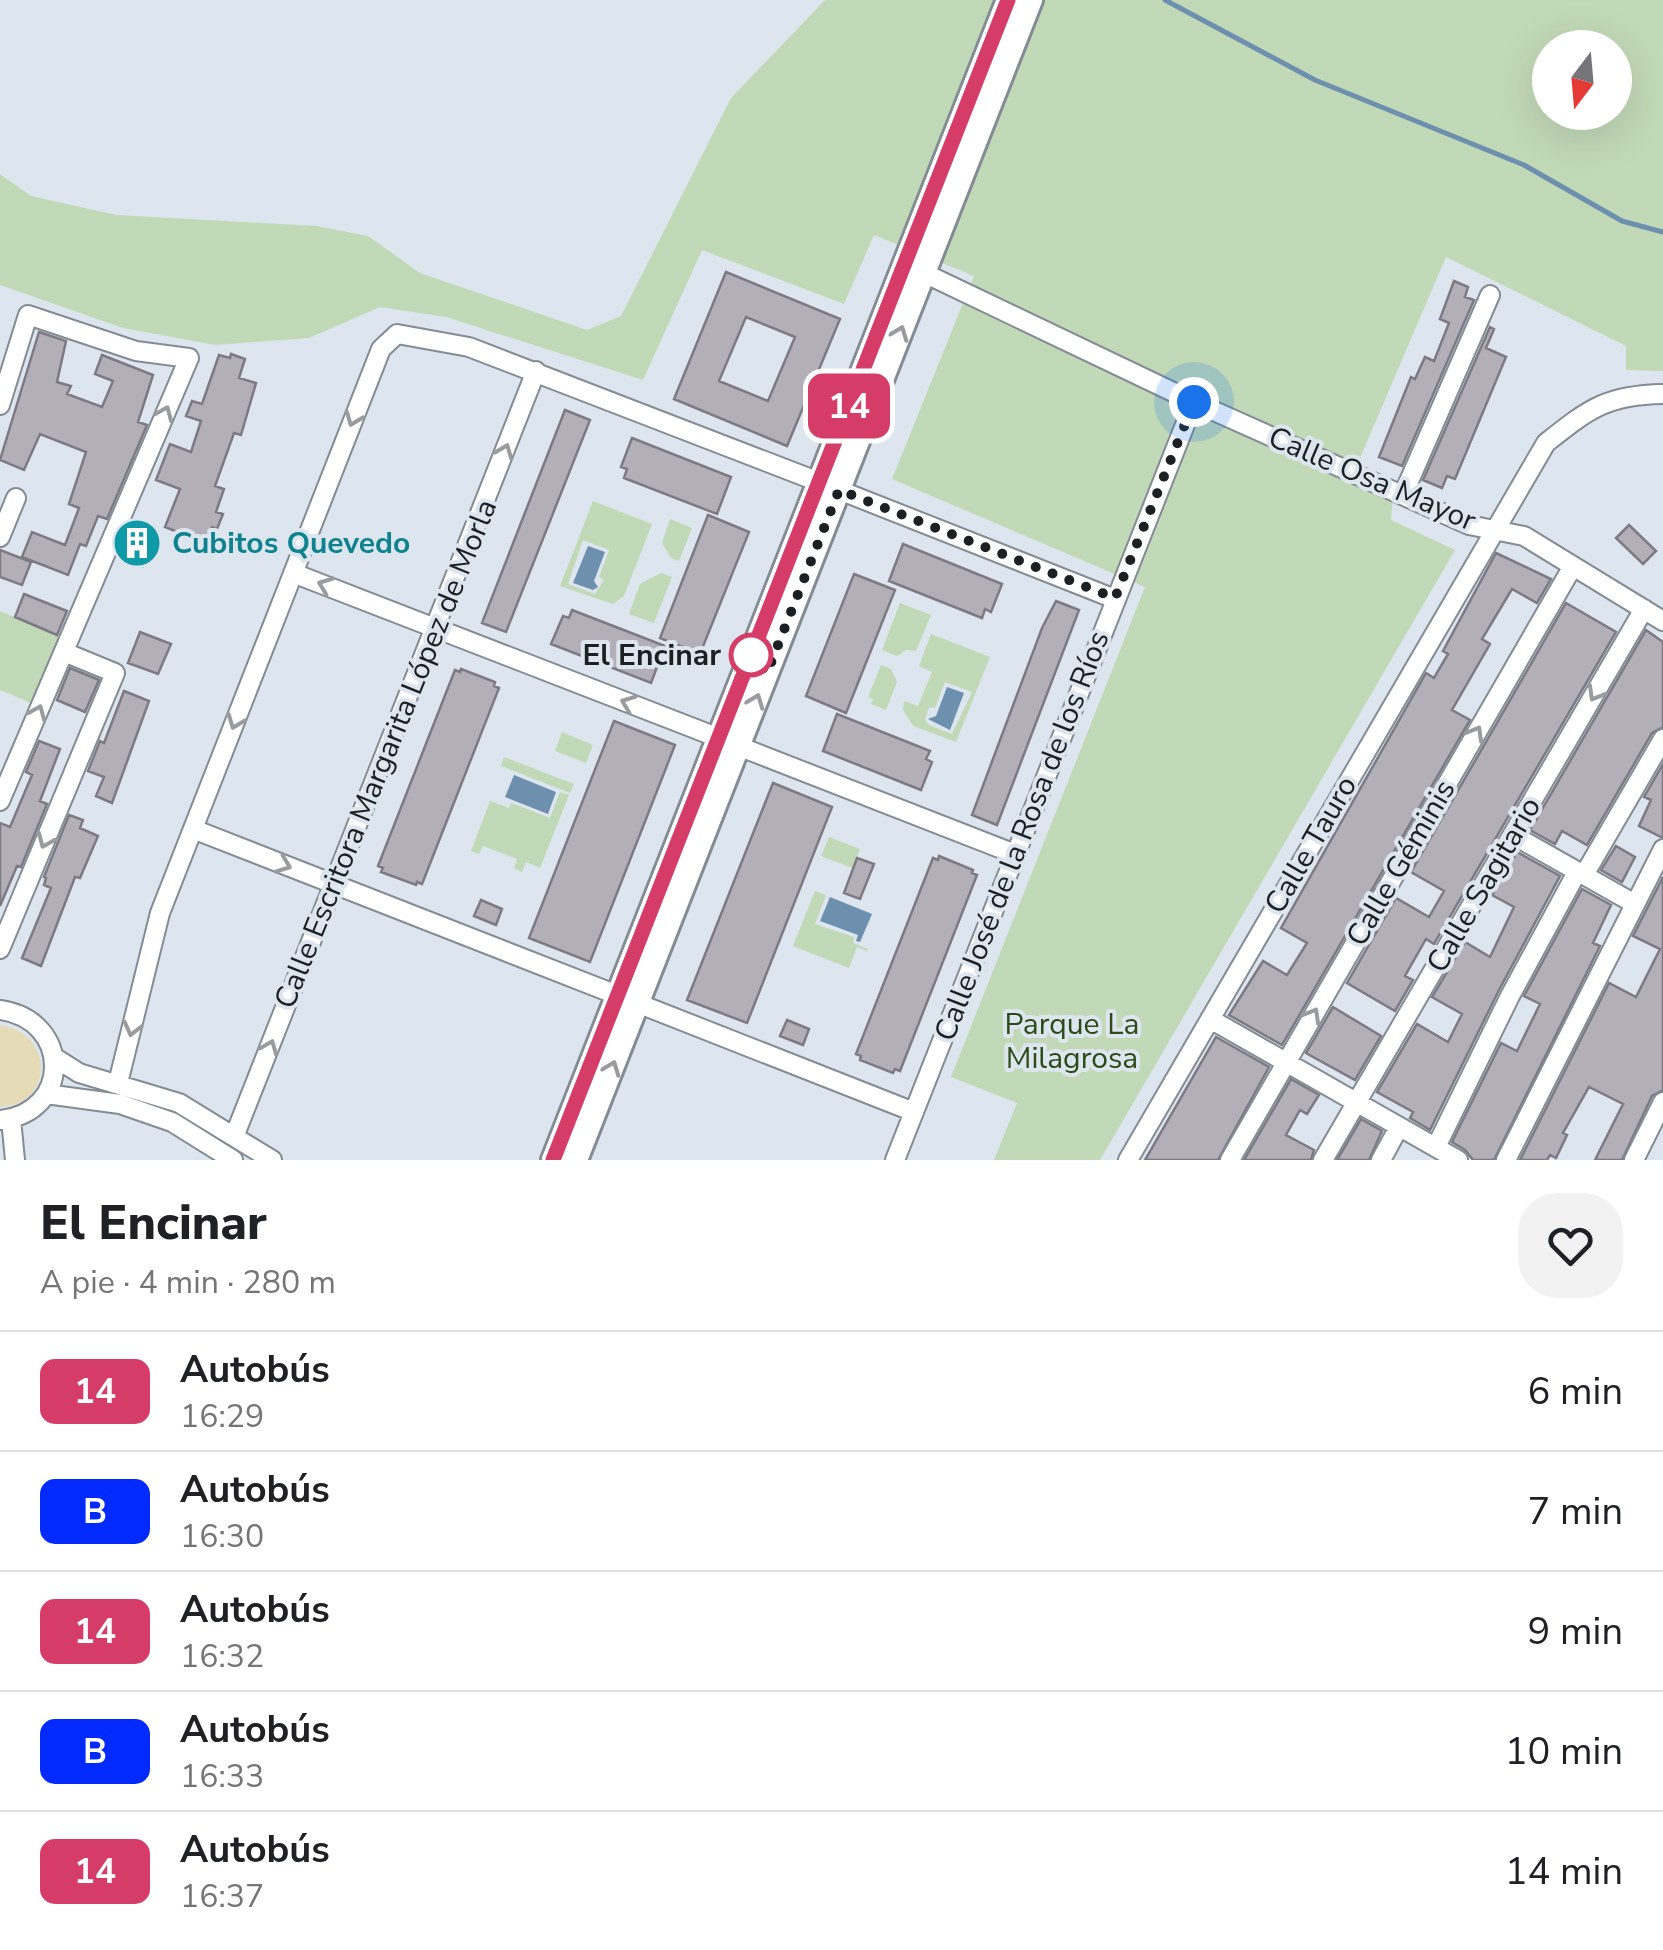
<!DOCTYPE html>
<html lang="es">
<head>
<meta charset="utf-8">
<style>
	:root { --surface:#fff; --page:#f2f2f2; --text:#202124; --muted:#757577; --line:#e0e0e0 }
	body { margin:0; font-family:"Nunito Sans",sans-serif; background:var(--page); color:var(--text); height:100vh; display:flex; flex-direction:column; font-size:38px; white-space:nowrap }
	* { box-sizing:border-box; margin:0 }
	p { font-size:32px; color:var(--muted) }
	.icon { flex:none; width:55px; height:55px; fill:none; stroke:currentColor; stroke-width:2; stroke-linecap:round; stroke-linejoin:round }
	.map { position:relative; height:1160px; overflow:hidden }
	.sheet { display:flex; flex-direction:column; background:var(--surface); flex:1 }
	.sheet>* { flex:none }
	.badge { padding:0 20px; border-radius:15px; font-size:35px; line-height:65px }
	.needle { width:65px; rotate:196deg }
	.controls { position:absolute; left:1532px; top:30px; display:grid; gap:20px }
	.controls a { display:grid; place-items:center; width:100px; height:100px; border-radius:50%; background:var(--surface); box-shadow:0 10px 40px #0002; font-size:50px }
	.you { position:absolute; width:50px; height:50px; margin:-25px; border:8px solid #fff; border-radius:50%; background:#1a73e8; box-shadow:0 0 0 15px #1a73e833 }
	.map>.badge { position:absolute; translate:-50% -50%; box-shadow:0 0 0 5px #fff }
	.round { display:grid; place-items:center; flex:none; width:105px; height:105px; border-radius:40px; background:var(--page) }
	.headline { display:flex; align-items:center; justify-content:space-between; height:170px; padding:0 40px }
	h1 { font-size:48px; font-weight:800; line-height:75px }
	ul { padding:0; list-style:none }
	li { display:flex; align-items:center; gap:30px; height:120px; padding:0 40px; border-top:2px solid var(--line) }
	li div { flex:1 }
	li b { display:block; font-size:38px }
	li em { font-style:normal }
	li .badge { min-width:110px; font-weight:700; text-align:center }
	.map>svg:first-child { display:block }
</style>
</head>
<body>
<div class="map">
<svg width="1663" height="1160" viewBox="0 0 1663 1160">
	<rect width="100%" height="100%" fill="#dde6ef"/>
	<path fill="#c2d9b7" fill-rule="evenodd" d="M825,0h838v371l-37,-1v-24l-180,-89 -89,208 36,32 -2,23 64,30 -355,610h-106l23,-57 -66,-26 194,-490 -253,-108 82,-203 -100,-41 -30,69 -142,-54 -59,130 -197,-63 -66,-10 -71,31 -94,7 -92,-17 -123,-43v-111l31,22 85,19 201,11 51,10 52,37 167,57 34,-14 110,-218zM1550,48h65v64h-65z
		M593,501l59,23 -28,72 -11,8 -53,-18zM583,540l26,10 -10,27 5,3 -9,14 -27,-10z
		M670,519l22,9 -13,33 -8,-3 -9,-15z
		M661,573l11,4 -18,46 -25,-9 11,-30z
		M900,603l31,12 -15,36 -10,-1 -9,6 -15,-6z
		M0,611l59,25 -28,67 -31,-13z
		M931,634l59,23 -34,85 -43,-16 -10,-16 1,-9 14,5 14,-34 -13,-6zM945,682l27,10 -20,42 -23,-9 -4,-5 4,-13 6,1z
		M881,665l10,4 6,13 -11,28 -15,-6 2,-5 -5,-2z
		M562,732l31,13 -7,18 -31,-12z
		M504,757l70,27 -4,9 -69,-27z
		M560,792l9,3 -29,73 -14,-6 -4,10 -8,-4 3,-9 -34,-13 -4,8 -8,-3 19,-50 19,7 2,-5 39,15z
		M829,837l31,12 -8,19 -31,-12z
		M815,891l11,4 -11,29 39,13 -1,6 15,6 -1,2 -10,-4 -8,21 -56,-22z"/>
	<path fill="#e5dbb6" d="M0,1025c55,8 54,80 0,82z"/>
	<path fill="#6d90af" d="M588,546l17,6 -11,29 4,6 -5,3 -20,-7z
		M947,687l17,6 -14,37 -22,-11 8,-3z
		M514,775l42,17 -8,22 -43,-17z
		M830,897l42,17 -12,28 -4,-1 2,-6 -38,-14z"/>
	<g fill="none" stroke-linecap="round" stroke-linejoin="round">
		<path stroke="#6d90af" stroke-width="5" d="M1165,0l150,80 209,85 98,56 41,11"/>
	</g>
	<path fill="#b3afb9" stroke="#7e7a84" stroke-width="2.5" fill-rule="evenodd" d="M726,272l114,47 -53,127 -113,-47zM746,317l49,20 -27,64 -49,-20z
		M1454,281l14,6 -3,10 9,3 -72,166 -23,-9 32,-80 4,2 10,-22 9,4 15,-38 -9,-4z
		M1490,327l4,2 -8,19 20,9 -51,122 -8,-3 -5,12 -19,-8z
		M39,332l27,9 -9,41 14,4 -4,8 35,13 11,-26 -18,-7 7,-19 51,20 -15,47 9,3 -40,94 -9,-3 -12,30 -6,-2 -12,31 -46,-18 10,-25 33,13 14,-37 -10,-4 17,-52 -46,-18 -16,36 -24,-10z
		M231,354l14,5 -6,19 17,5 -15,52 -7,-2 -19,53 9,3 -8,23 7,2 -6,15 -5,-2 -7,16 -40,-16 15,-38 -24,-9 14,-36 21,8 10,-31 -15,-5 6,-15 10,3 17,-49 11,3z
		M565,410l25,10 -84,212 -24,-9z
		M632,438l99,39 -14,37 -93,-36 3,-9 -6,-2z
		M708,515l41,17 -49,122 -40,-16z
		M133,521l24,10 -14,35 -25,-10z
		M1629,525l27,26 -13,13 -27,-26z
		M903,544l99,40 -11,28 -6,-3 -3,9 -93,-37z
		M0,550l31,12 -9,23 -22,-8z
		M1496,553l55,26 -14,24 -25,-14 -30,50 8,5 -38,66 18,10 -188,325 -53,-30 34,-54 24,14 20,-32 -26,-15 145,-255 8,5 14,-24 -5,-3z
		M854,574l41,16 -49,123 -40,-17z
		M24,594l43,17 -10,24 -42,-18z
		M1056,601l23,9 -82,215 -25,-10 70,-187z
		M1566,603l50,29 -182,312 -8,-5 -21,37 8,4 -18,31 -48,-28 49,-85 33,19 15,-26 -33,-19z
		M572,610l93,36 -14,37 -100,-39 12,-28 6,2z
		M1646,630l17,12v85l-11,6 -65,112 -25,-14 -7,13 -25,-14z
		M140,632l31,12 -13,30 -30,-11z
		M70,668l29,12 -14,32 -28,-12z
		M461,669l34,13 -1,4 5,2 -77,196 -5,-2 -1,3 -35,-13 2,-4 -5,-2 77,-196 5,2z
		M124,691l25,10 -37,102 -16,-7 8,-19 -16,-6 12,-30 4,2z
		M837,714l93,37 -4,8 6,3 -11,28 -98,-39z
		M614,721l61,24 -85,217 -61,-24z
		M39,741l21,8 -20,52 7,3 -26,63 -4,-1 -17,40v-83l10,4 22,-52 -6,-3z
		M1663,764v73h-2l-22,-11 12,-26 -7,-3z
		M773,783l59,24 -85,216 -60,-23z
		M69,815l14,5 -3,8 18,8 -18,42 -5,-1 -34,89 -19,-8 29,-70 -7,-3 2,-7 -2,-1z
		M1616,846l19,11 -13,25 -21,-12z
		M1517,852l43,24 -61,114 -69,140 -20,-12 3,-6 -36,-20 40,-68 31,18 14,-28 -30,-17 33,-55 25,15 24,-50 -22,-12z
		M939,856l34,14 -1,3 5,2 -77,196 -5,-2 -2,4 -33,-13 1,-4 -5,-2 77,-196 5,2z
		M857,858l17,6 -14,35 -16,-6z
		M1663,877v213l-11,6 -30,64h-27l28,-56 -34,-17 -26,46 4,2 -11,23 -6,-3 -3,5h-27l89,-177 27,14 24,-48 -27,-13z
		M1582,889l29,16 -18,38 7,3 -106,214h-21l-8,-10 -13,-8 49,-99 16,8 23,-47 -16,-8z
		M481,900l21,9 -6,16 -22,-9z
		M1333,1007l48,29 -26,44 -49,-27z
		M787,1020l22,9 -6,16 -23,-9z
		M1216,1037l53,30 -51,93h-73z
		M1291,1079l28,16 -12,19 -7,-4 -14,25 28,15 -3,10h-67z
		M1361,1119l21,12 -13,29h-32z"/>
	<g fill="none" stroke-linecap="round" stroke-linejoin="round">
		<g stroke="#838c94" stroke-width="22">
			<path id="minor" d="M924,273l270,129 275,123 55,11 139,85
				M0,405l28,-90 108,36 53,7 -189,443
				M839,490l276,109
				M1403,495l87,-200
				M0,537l16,-39
				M293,573l426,165
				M738,746l277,108
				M193,829l424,166
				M1513,835l122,69
				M1584,875l79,-136
				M0,949l115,-276 -51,-21
				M637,1003l277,109
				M0,1010c72,10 72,103 0,110
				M1210,1019l248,141
				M54,1057l25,16 100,30 93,57
				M118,1083l42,-170 221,-564 16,-15 72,13 350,135
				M46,1094l74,10 52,18 61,38
				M11,1119l4,41
				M234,1137l302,-766
				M1436,1147l74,-151 67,-124
				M895,1160l299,-758
				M1128,1160l418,-717c43,-34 60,-48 117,-49
				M1230,1160l343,-594
				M1323,1160l321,-551
				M1381,1160l18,-33
				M1506,1160l157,-311
				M1634,1160l29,-58"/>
		</g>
		<g stroke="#838c94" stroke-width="28">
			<path id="major" d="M553,1160l455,-1160
				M576,1160l455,-1160"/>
		</g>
		<use href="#minor" stroke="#fff" stroke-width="18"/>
		<use href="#major" stroke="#fff" stroke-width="22"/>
	</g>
	<defs><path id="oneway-chevron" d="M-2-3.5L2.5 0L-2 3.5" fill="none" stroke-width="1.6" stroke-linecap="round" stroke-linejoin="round" transform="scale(2.5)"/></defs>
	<g stroke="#999b9c">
		<use href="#oneway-chevron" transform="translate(900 333) rotate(-69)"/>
		<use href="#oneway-chevron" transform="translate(165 413) rotate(-67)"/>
		<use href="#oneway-chevron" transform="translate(353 419) rotate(111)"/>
		<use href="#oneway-chevron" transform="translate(505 451) rotate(-69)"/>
		<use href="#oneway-chevron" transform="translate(325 585) rotate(-159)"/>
		<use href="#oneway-chevron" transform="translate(1595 694) rotate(120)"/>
		<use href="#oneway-chevron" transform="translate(756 701) rotate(-69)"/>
		<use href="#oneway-chevron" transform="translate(628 703) rotate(-159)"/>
		<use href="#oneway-chevron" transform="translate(38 712) rotate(-67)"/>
		<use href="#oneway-chevron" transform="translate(235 722) rotate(111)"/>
		<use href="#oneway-chevron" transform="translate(1476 733) rotate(-60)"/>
		<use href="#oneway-chevron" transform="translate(45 841) rotate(113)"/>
		<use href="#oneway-chevron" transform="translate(284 865) rotate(21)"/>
		<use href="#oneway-chevron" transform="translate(1313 1015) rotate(-60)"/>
		<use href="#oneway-chevron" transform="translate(132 1029) rotate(104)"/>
		<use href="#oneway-chevron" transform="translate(270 1047) rotate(-68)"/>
		<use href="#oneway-chevron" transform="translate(612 1068) rotate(-69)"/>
	</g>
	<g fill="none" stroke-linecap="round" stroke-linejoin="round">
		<g stroke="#fff" stroke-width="22">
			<path id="line" d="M553,1160l455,-1160"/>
		</g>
		<use href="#line" stroke="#d53c67" stroke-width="15"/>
		<path stroke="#1c2023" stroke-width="10" stroke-dasharray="0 18" d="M751,655l16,18 72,-183 276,108 79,-196"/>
	</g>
	<defs>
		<g id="building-disc" transform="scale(2.5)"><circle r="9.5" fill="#0f9aa8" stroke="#dde6ef"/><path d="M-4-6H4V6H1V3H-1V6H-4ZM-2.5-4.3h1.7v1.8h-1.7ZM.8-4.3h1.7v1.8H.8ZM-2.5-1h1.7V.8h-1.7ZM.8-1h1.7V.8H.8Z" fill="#fff"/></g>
	</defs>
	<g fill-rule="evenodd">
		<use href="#building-disc" x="137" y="543"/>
	</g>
	<circle fill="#fff" stroke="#d53c67" stroke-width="5" cx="751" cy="655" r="20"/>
	<g text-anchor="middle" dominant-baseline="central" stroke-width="8" stroke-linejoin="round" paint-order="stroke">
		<g font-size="30" fill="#1c2023" stroke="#dde6ef">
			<text transform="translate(1372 479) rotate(23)">Calle Osa Mayor</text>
			<text transform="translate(386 754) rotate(-68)">Calle Escritora Margarita López de Morla</text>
			<text transform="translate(1022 836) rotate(-69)">Calle José de la Rosa de los Ríos</text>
			<text transform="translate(1311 845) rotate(-60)">Calle Tauro</text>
			<text transform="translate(1401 863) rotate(-60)">Calle Géminis</text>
			<text transform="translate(1484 885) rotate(-60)">Calle Sagitario</text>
		</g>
		<g font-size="30" font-weight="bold" fill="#0d838f" stroke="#dde6ef" text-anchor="start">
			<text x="172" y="543">Cubitos Quevedo</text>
		</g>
		<g font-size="30" font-weight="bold" fill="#1c2023" stroke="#dde6ef" text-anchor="end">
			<text x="721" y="655">El Encinar</text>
		</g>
		<g font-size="30" fill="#2b4c16" stroke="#dde6ef">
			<text x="1072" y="1024">Parque La<tspan x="1072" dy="34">Milagrosa</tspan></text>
		</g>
	</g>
</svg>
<div class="controls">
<a><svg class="needle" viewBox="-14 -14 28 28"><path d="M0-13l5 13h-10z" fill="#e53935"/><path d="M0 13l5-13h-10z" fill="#757577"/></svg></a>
</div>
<div class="you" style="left:1194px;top:402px"></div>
<b class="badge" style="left:849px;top:406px;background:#d53c67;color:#fff">14</b>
</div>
<section class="sheet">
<div class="headline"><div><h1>El Encinar</h1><p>A pie · 4 min · 280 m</p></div><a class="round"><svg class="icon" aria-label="heart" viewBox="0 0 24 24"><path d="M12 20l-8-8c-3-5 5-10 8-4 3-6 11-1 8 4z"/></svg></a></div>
<ul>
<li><span class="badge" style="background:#d53c67;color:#fff">14</span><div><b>Autobús</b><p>16:29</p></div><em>6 min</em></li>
<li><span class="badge" style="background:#002aff;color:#fff">B</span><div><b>Autobús</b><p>16:30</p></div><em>7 min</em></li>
<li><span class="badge" style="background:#d53c67;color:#fff">14</span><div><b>Autobús</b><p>16:32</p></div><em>9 min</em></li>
<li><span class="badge" style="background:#002aff;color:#fff">B</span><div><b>Autobús</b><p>16:33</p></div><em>10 min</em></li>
<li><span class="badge" style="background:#d53c67;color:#fff">14</span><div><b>Autobús</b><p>16:37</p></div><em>14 min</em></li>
</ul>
</section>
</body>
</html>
